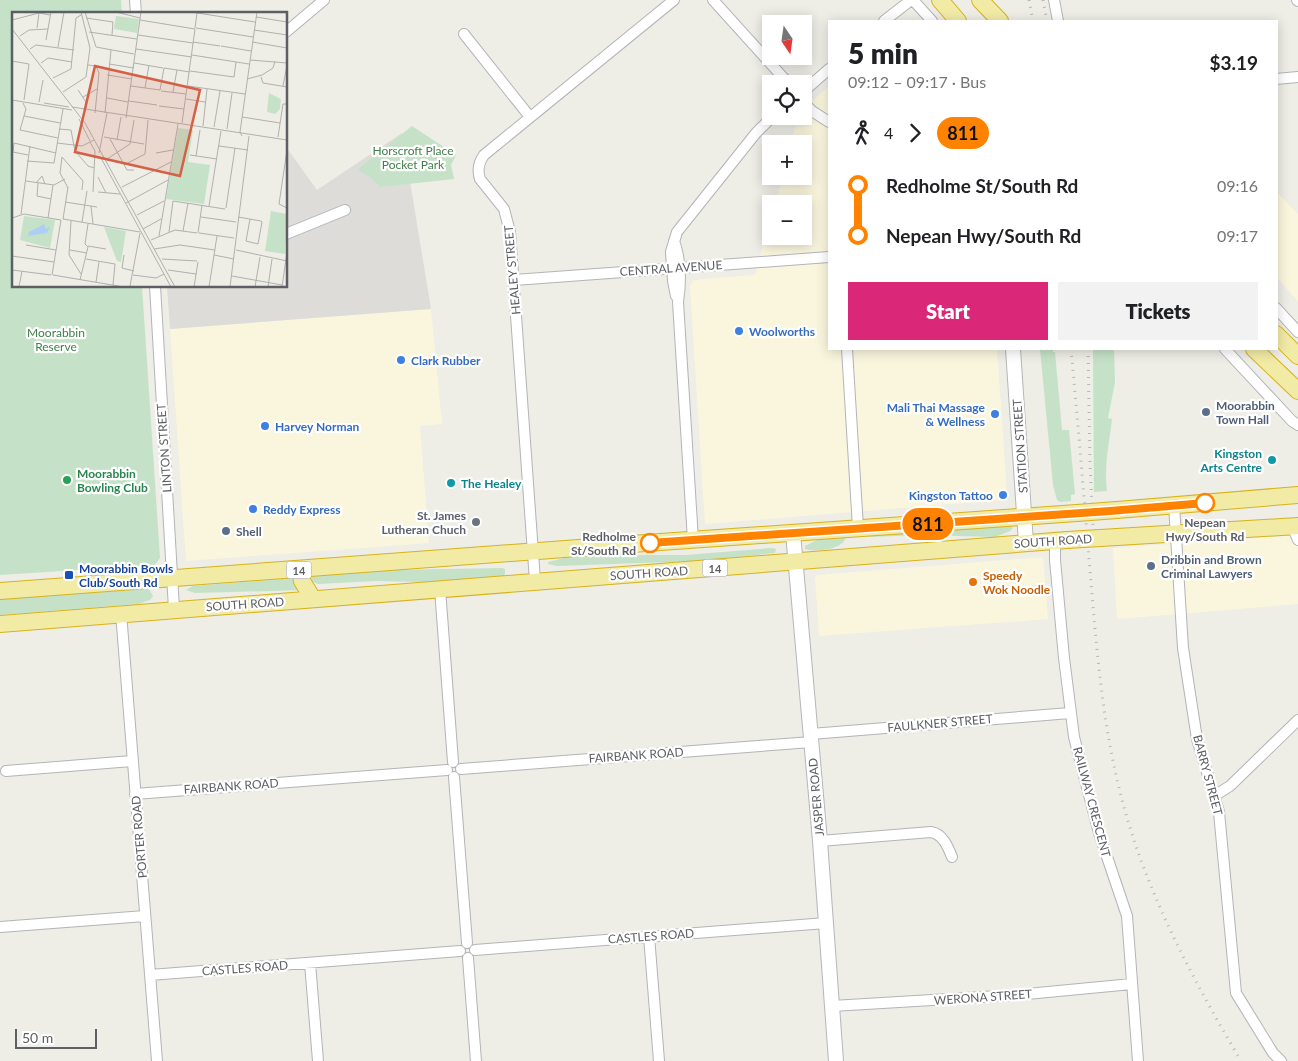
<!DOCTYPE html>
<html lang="en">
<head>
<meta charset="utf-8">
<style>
	:root { --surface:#fff; --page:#f2f2f2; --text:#202124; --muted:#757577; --accent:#db2777 }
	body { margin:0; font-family:Lato,sans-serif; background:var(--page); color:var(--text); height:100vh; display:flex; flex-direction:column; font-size:19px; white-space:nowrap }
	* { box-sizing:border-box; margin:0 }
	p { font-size:16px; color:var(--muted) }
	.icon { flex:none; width:28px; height:28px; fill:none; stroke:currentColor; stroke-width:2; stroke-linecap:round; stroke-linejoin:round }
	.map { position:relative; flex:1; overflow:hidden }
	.panel { position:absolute; left:828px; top:20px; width:450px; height:330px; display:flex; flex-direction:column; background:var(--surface); border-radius:0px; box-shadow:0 2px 12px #0003 }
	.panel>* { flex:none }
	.badge { padding:0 10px; border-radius:16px; font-size:18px; line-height:32px }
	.needle { width:32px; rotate:167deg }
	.buttons { position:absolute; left:762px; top:15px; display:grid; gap:10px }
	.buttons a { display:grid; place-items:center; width:50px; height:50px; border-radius:0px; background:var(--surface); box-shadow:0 2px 12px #0003; font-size:25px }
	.scale { position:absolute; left:15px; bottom:12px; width:82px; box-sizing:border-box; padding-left:5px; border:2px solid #5d5f64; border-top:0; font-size:14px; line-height:18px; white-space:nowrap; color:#5d5f64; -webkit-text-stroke:4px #fff; paint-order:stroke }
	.map>.badge { position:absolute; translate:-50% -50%; box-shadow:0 0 0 2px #fff }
	.legs { display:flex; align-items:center; gap:8px; height:55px; padding:0 20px; font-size:16px }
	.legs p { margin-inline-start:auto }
	.headline { display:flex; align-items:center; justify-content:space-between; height:85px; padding:0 20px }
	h1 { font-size:28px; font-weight:800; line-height:38px }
	.cta { display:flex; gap:10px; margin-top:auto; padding:10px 20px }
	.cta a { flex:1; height:58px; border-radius:0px; background:var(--accent); color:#fff; font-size:20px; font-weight:800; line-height:58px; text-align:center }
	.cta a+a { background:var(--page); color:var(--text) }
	ul { padding:0 20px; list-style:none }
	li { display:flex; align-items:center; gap:18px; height:50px; font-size:19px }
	li i { display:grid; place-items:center; width:8px; height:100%; margin:0 6px; background:currentColor }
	li i::after { content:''; width:12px; height:12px; margin:-6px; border:4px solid; border-radius:50%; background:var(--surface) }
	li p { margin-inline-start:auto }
	li:first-child i { background:linear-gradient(#0000 50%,currentColor 0) }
	li:last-child i { background:linear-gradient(currentColor 50%,#0000 0) }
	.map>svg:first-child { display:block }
</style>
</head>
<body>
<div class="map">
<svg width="1298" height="1061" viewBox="0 0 1298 1061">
	<rect width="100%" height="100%" fill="#eeede6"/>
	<path fill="#faf6de" d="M829,86v263h168l10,145 -5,6 -297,24 -15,-238 4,-6 61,-5 16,-60v21h33v-32h-29l8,-28h21v-32h-13l7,-28h6v-8z
		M1276,191l22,23v87l-22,-24z
		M431,309l11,115 -22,2 9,117 -243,18 -16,-232z
		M1298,535v69l-181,15 -4,-71z
		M1043,557l5,62 -229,17 -4,-58 2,-3z"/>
	<path fill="#dddcd8" d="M402,133l29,176 -261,20 -3,-43h119v-139l31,43z"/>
	<path fill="#c5e2c8" d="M0,0h121l1,14h-108v272h128l18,272 -5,7 -155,10z
		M412,126l44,29 -5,10 3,14 -74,8 -10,-10 -13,-7z
		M1040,349h13v3h2l7,78h7l6,64 -4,1v6l-11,1 -3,-2 -4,-15z
		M1093,349h21l1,33 -7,36 4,1c-3,27 -8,44 -5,72l-13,1z
		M1011,526l2,2 -3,3 -15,6 -73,-2 -54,2 12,-3z
		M846,538c-5,12 -29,14 -41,11v-3l12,-6z
		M772,548l4,1 -1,4 -78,8 -140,5 -9,-2v-2l16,-4 42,-3h79z
		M502,568l3,1v4l-1,3 -80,6 -48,-1 -58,3 -12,-5 -1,-2 83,-7z
		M295,578l9,12 -109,3 -9,-3 7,-4z
		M149,589l4,7 -3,4 -12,4 -138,11v-16z"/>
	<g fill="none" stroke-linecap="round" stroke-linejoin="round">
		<g stroke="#b3b4b9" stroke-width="12">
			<path id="minor" d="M135,0l1,14
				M713,0l76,84
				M913,0l19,21
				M1054,0l4,21
				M1297,0l1,1
				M884,21l27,-21
				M286,32l38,-32
				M464,34l66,83
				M1276,79l22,-2
				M804,91l25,-22
				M804,103l8,8 17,11
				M286,234l59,-24
				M674,241c7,19 7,41 4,61l15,238
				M514,280l315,-23
				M155,286l19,323
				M676,296l-3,-15 -2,-29 6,-20 79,-99 17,-17
				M1276,308l22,24
				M847,349l11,179
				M1225,349l67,72 6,4
				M1174,505l9,143 14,91 22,73 17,181 37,60 8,8
				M1292,526l6,14
				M1055,541v19l9,98 10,79 25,96 28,83 11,145
				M535,581l-25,-349 -6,-23 -24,-30c-3,-9 -1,-17 4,-24l190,-155
				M440,589l13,173
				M121,613l36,448
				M811,734l259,-21
				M461,769l350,-27
				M6,771l126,-10
				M454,777l13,166
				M135,794l312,-24
				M1214,796l16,-10 68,-66
				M820,841l111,-9c12,2 17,15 21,25
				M0,927l145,-11
				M649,936l10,125
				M475,950l351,-27
				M468,958l8,103
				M310,963l8,98
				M150,975l310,-24
				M832,1006l184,-11 116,-11"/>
		</g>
		<g stroke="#b4b6bb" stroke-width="16">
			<path id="secondary" d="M1013,349l13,194
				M793,533l27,308 16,220"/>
		</g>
		<g stroke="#d7b21c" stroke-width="18">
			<path id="trunk" d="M940,0l18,21
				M980,0l20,21
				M1276,334l22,22
				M1254,349l44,42
				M1117,510l181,-15
				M1117,537l181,-11
				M300,570l2,11 11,18
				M0,591l632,-47 445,-31
				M0,624l1067,-84"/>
		</g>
		<use href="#minor" stroke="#fff" stroke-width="10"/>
		<use href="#secondary" stroke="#fff" stroke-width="14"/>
		<use href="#trunk" stroke="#f2eba6" stroke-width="16"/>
		<path stroke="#b5b6b6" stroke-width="3" stroke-dasharray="1 6" stroke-linecap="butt" d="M1029,0l4,21
			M1043,0l4,21
			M1071,349c7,74 13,148 19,222 7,82 13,164 36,243 25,88 69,169 115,247
			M1088,349l2,115 3,62"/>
		<g stroke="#d7b21c" stroke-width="18" stroke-linecap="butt">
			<path id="trunk-bridge" d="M1077,513l40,-3
				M1067,540l50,-3"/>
		</g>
		<use href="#trunk-bridge" stroke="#f2eba6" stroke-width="16"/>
	</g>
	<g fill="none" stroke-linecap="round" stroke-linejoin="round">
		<g stroke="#fff" stroke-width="11">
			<path id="line-1" d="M650,543l460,-32 95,-8"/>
		</g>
		<use href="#line-1" stroke="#ff8200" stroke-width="8"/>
	</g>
	<g fill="#3f7fe0" stroke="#fff" stroke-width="2">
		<circle cx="739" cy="331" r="5"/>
		<circle cx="401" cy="360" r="5"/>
		<circle cx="995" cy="414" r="5"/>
		<circle cx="265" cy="426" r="5"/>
		<circle cx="1003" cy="495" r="5"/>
		<circle cx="253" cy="509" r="5"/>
	</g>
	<g fill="#5c6f8a" stroke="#fff" stroke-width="2">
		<circle cx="1206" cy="412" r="5"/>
		<circle cx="226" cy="531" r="5"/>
		<circle cx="1151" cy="566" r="5"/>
	</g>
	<g fill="#0f9aa8" stroke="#fff" stroke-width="2">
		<circle cx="1272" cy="460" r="5"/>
		<circle cx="451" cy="483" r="5"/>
	</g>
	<circle fill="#2e9e5b" stroke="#fff" stroke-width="2" cx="67" cy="480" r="5"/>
	<g fill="#fff" stroke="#ff8200" stroke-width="2.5">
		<circle cx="1205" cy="503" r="9"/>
		<circle cx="650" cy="543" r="9"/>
	</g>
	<circle fill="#6b7280" stroke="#fff" stroke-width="2" cx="476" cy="522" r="5"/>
	<rect fill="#1a4fb4" stroke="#fff" stroke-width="2" x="64" y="570" width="10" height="10" rx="2.5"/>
	<circle fill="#e8710a" stroke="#fff" stroke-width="2" cx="973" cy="582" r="5"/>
	<g text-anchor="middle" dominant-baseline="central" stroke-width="4.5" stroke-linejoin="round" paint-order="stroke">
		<g fill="#fff" stroke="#8e8f92" stroke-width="1">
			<rect x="702.5" y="559.5" width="25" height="17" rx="4"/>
			<rect x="286.5" y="561.5" width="25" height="17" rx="4"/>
		</g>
		<g font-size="11" font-weight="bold" fill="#5d5f64">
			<text x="715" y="568">14</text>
			<text x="299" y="570">14</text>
		</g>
		<g font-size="12" fill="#40804a" stroke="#fff">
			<text x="413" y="150">Horscroft Place<tspan x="413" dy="14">Pocket Park</tspan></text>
			<text x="56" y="332">Moorabbin<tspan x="56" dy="14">Reserve</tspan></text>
		</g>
		<g font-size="12" fill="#5d5f64" stroke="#fff">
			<text transform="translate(671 268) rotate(-4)">CENTRAL AVENUE</text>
			<text transform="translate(512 270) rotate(-95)">HEALEY STREET</text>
			<text transform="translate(1020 446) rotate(-94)">STATION STREET</text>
			<text transform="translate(164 448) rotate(-94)">LINTON STREET</text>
			<text transform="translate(1053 541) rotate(-4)">SOUTH ROAD</text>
			<text transform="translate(649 573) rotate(-4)">SOUTH ROAD</text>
			<text transform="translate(245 604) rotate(-4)">SOUTH ROAD</text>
			<text transform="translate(940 723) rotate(-5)">FAULKNER STREET</text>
			<text transform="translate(636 755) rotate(-4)">FAIRBANK ROAD</text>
			<text transform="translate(1208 775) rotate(75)">BARRY STREET</text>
			<text transform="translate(231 786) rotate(-4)">FAIRBANK ROAD</text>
			<text transform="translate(816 797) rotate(-95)">JASPER ROAD</text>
			<text transform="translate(1092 802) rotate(75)">RAILWAY CRESCENT</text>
			<text transform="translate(139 837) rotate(-95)">PORTER ROAD</text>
			<text transform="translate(651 936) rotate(-4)">CASTLES ROAD</text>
			<text transform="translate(245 968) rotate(-4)">CASTLES ROAD</text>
			<text transform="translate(983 997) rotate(-4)">WERONA STREET</text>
		</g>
		<g font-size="12" font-weight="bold" fill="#366cbe" stroke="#fff" text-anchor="start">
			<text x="749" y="331">Woolworths</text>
			<text x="411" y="360">Clark Rubber</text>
			<text x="985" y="407" text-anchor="end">Mali Thai Massage<tspan x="985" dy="14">&amp; Wellness</tspan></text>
			<text x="275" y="426">Harvey Norman</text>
			<text x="993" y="495" text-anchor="end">Kingston Tattoo</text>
			<text x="263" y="509">Reddy Express</text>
		</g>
		<g font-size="12" font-weight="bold" fill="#4e5e75" stroke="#fff" text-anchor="start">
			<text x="1216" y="405">Moorabbin<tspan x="1216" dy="14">Town Hall</tspan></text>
			<text x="236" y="531">Shell</text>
			<text x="1161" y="559">Dribbin and Brown<tspan x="1161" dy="14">Criminal Lawyers</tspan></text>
		</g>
		<g font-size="12" font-weight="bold" fill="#0d838f" stroke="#fff" text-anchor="end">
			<text x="1262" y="453">Kingston<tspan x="1262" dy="14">Arts Centre</tspan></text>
			<text x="461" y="483" text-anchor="start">The Healey</text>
		</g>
		<g font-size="12" font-weight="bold" fill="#27864d" stroke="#fff" text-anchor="start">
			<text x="77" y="473">Moorabbin<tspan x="77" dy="14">Bowling Club</tspan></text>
		</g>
		<g font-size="12" font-weight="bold" fill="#5b616d" stroke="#fff" text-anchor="end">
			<text x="466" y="515">St. James<tspan x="466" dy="14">Lutheran Chuch</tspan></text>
		</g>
		<g font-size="12" font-weight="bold" fill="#5d5f64" stroke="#fff">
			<text x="1205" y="522">Nepean<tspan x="1205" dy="14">Hwy/South Rd</tspan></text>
			<text x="636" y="536" text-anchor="end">Redholme<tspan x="636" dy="14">St/South Rd</tspan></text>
		</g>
		<g font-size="12" font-weight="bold" fill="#164399" stroke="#fff" text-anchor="start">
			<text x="79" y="568">Moorabbin Bowls<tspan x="79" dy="14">Club/South Rd</tspan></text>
		</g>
		<g font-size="12" font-weight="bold" fill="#c56008" stroke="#fff" text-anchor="start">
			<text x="983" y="575">Speedy<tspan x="983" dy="14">Wok Noodle</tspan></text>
		</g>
	</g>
	<g transform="translate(12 12)">
		<rect width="275" height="275" fill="#eeede6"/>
		<path d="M104,4l23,3 -2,14 -23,-4zM257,81l12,6 -1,10 -5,5 -8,-2zM166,116l15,2 -5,32 22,3 -6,39 -38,-5zM259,199l16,3 -2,40 -20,-3zM12,204l31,4 -5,28 -30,-8zM92,215l22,4 -5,31 -4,-1z" fill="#c5e2c8"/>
		<path d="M32,212l2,5 4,-2 -3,6 -19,3 1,-4z" fill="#aecef5"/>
		<path fill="none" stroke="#b0b0ae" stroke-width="1" d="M73,0l11,35 38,7M104,0l24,6M179,0l64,10M244,5l31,5M74,6l27,4 -1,13M0,8l27,-7 11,2M128,8l55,9M25,16l2,-15M183,16l2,-15M184,16l57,9M0,17l73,94 90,164M242,18l33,5M77,20l48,7M126,23l55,8M8,24l9,-6 19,-1M34,28l5,-28M181,30l27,4M240,30l35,6M209,34l30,5M46,35l6,-35M18,37l6,-4 38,5M124,37l56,8M180,43l57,9M238,48l37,3M0,49l17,3 -5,36M29,51l7,-5 24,4M122,51l29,5M97,52l25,4M76,53l8,1 3,7 -4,40M152,56l26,4M178,59l44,6 2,-15M95,63l25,4M249,65l2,6 24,4M41,66l18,-9 5,-51 5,-3M235,67l15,-4 11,-7 2,-7M119,74l29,4M176,74l57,8M271,74l4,-21M133,76l4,-23M66,78l8,12 -1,6M148,78l4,-22M149,79l25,3M51,80l23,-15 4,-29 -9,-36M161,80l4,-22M71,85l14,-8M95,86l21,4M174,87l19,3M0,88l60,10M117,89l28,4M27,90l4,-22M11,91l3,6 -6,21 38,8M32,91l25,4M147,94l25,3M60,95l215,33M93,101l6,-63M12,104l36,7M230,105l38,6M114,106l15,-106M67,107l11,22M170,111l13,-94M191,114l4,-37M202,115l6,-36M47,117l12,1 4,21 13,15 6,2M215,117l5,-36M230,124l-2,-4 17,-120M92,125l40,7M266,125l5,-33h4M98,127l17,31h7M105,128l4,-23M78,130l5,9 -2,41M45,131l25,3 12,-6M207,134l29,4M275,138l-8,54 8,4M87,141l8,-40M144,141l17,-3M16,143l-15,-3 1,-9 42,10M178,143l27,4M184,144l4,-26M89,146l70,129M95,147l23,-15 4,-24M15,149l27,2 9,-54M112,153l21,-11 3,-34M86,165l8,16M14,169l28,4 11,-6M24,171l6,-7 3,8M26,171l-1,13 14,3M110,175l49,-25M56,176l-8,-15 2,-16 21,24 -1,9M86,180l22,2M53,190l32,5M114,191l42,-23M79,194l2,18M197,194l12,-75M214,196l9,-60M9,202l9,-68M125,203l27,-14M189,205l35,5M226,205l23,4 1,1 -4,22 -12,-3 4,-22M0,206l12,-4 37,6M36,206l5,-33M51,207l77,13M51,207l5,-32M59,209l-2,34 12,19M70,210l5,-31M131,217l18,-10M171,219l5,-28M157,220l4,-31 52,8M186,221l4,-28M187,221l35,5M147,224l19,-112M139,228l24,-10 22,3M14,233l30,5M76,234l18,3M142,237l26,-4 35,5M58,238l17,3M224,238l51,11M112,243l-2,13 12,3M202,243l20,4M0,244l42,6M74,247l29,5 -2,21M150,247l35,2M0,258l39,5M156,258l28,4M40,263l9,-55M41,263l71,12M121,263l23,3 8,-4M220,264l50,9M68,268l8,-33 -3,-3 3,-20M84,270l3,-20M118,274l10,-53M7,275l3,-16M182,275l4,-25M197,275l8,-51M218,275l19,-151M243,275l5,-30M256,275l4,-28M270,275l5,-35"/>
		<path fill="#d46045" fill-opacity="0.15" stroke="#d46045" stroke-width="2.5" d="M83,54l105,24 -20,86 -105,-24z"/>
		<rect width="275" height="275" fill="none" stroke="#5d5f64" stroke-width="2.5"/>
	</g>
</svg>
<div class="buttons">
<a><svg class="needle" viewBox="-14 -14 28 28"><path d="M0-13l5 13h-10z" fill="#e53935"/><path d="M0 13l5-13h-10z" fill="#757577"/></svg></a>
<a><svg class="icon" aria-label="locate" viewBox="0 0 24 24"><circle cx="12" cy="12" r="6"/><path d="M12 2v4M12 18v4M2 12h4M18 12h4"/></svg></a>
<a>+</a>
<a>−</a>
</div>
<div class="scale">50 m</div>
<b class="badge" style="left:928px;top:524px;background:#ff8200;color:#111">811</b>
<section class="panel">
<div class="headline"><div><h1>5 min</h1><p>09:12 – 09:17 · Bus</p></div><b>$3.19</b></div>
<div class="legs"><svg class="icon" aria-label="walk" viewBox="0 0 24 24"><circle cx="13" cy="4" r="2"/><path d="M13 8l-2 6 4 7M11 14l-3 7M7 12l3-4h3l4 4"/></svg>4<svg class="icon" aria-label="forward" viewBox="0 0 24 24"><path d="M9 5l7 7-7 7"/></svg><b class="badge" style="background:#ff8200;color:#111">811</b></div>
<ul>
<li><i style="color:#ff8200"></i><b>Redholme St/South Rd</b><p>09:16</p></li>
<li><i style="color:#ff8200"></i><b>Nepean Hwy/South Rd</b><p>09:17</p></li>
</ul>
<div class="cta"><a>Start</a><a>Tickets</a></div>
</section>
</div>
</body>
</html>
